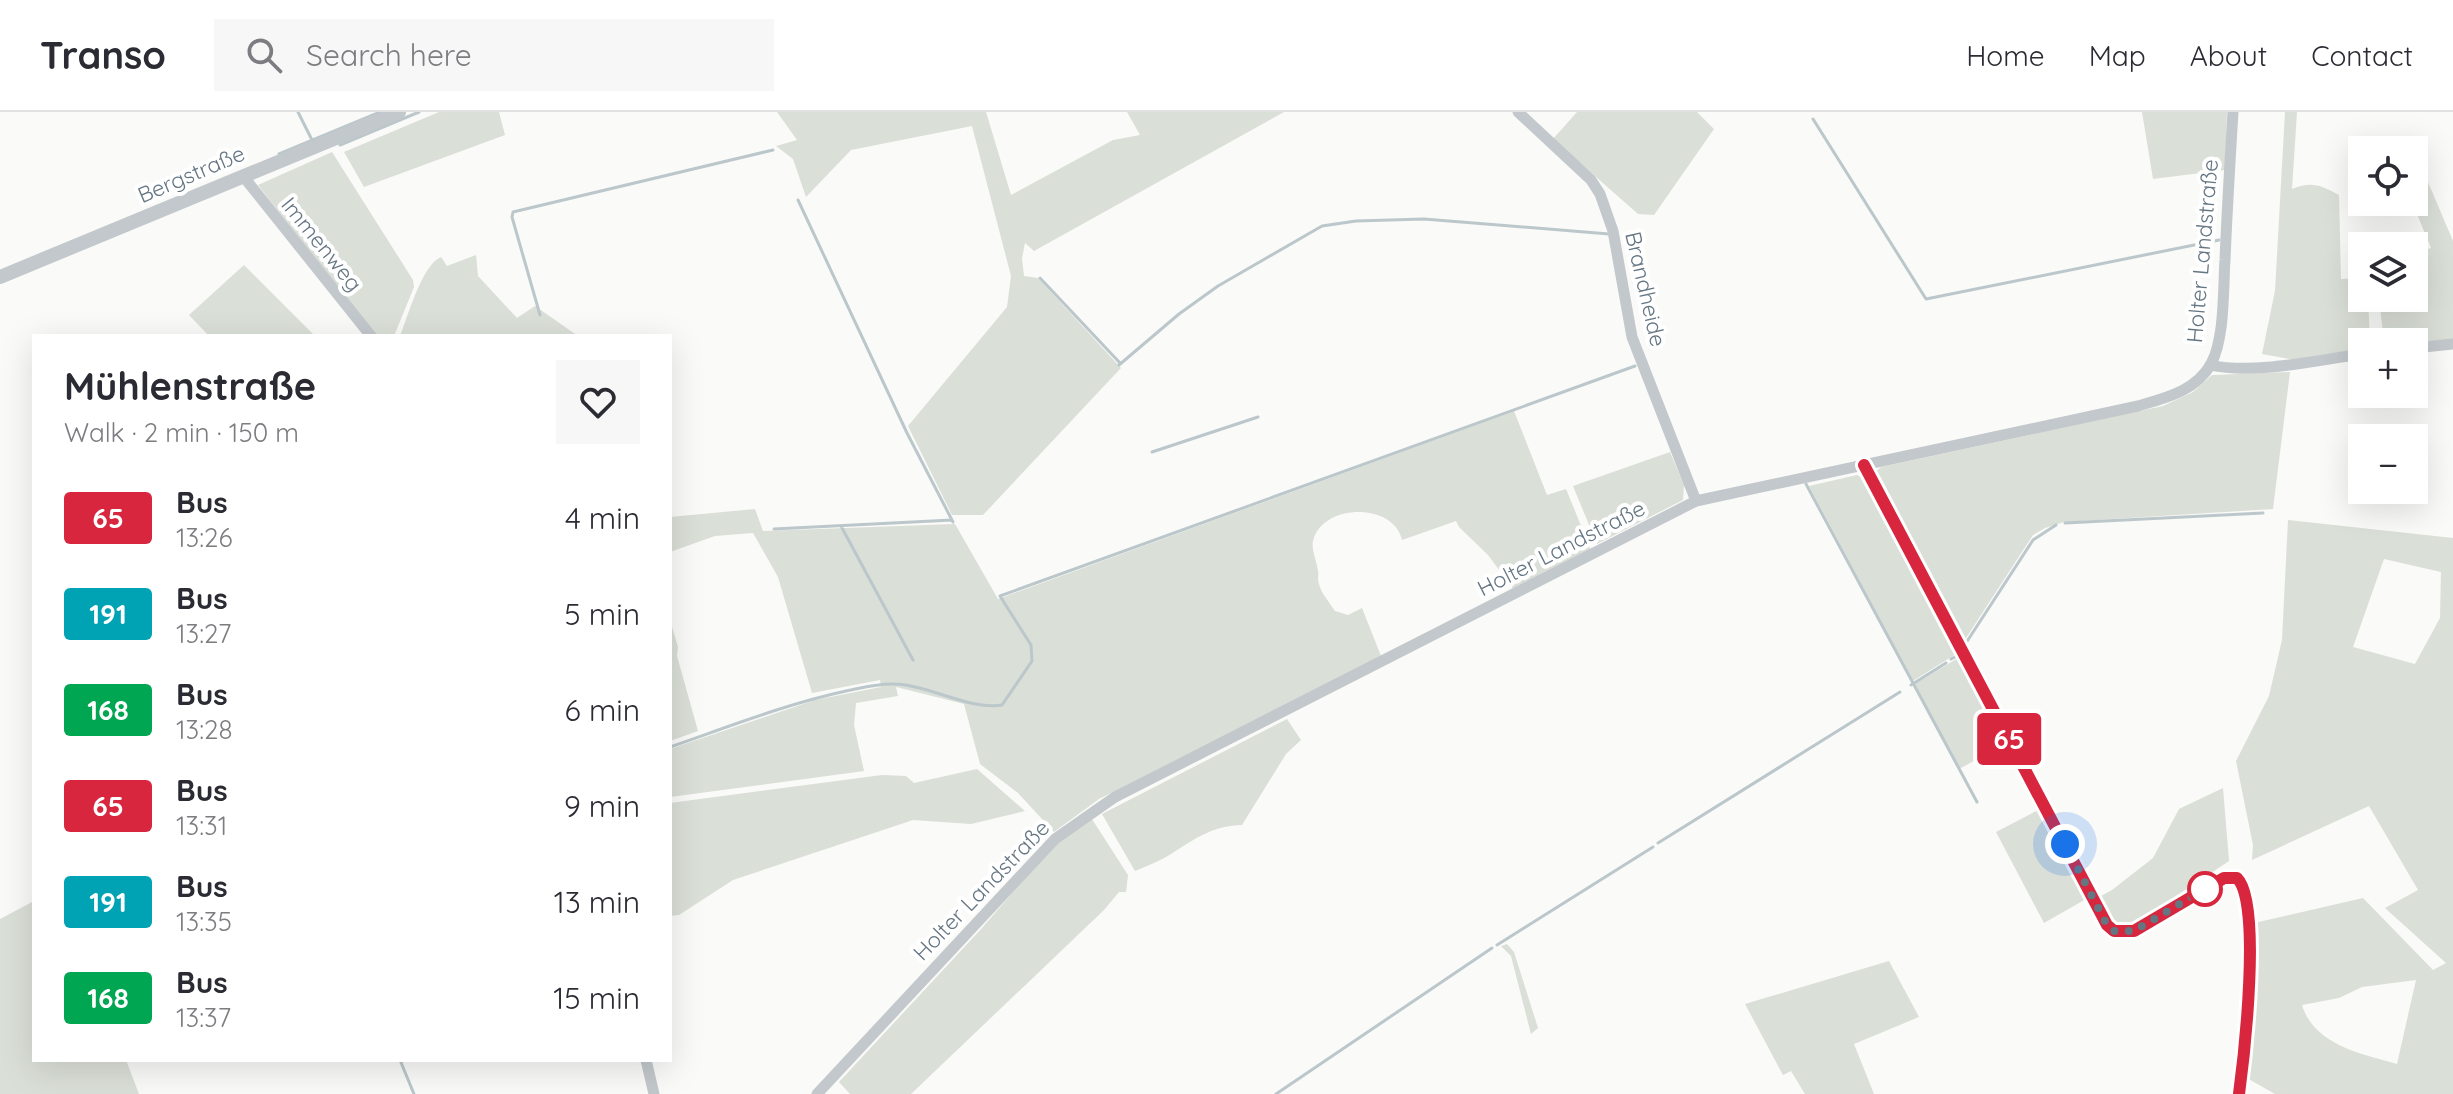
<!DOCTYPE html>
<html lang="en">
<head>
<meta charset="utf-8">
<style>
	:root { --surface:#fff; --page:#f7f7f7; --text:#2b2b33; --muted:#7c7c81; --line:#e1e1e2 }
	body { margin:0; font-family:Quicksand,sans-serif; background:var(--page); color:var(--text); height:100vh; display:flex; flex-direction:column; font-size:30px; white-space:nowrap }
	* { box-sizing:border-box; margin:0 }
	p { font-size:26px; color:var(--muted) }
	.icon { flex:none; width:44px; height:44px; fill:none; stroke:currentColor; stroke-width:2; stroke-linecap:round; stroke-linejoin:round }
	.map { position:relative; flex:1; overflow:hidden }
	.panel { position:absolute; left:32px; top:222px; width:640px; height:728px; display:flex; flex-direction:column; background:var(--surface); border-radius:0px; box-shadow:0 8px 32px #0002 }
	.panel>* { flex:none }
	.badge { padding:0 16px; border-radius:6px; font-size:28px; line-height:52px }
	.controls { position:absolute; left:2348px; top:24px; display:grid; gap:16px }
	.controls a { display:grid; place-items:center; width:80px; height:80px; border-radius:0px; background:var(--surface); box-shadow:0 8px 32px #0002; font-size:40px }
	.you { position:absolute; width:40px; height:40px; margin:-20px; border:6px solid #fff; border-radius:50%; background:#1a73e8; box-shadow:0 0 0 12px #1a73e833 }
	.map>.badge { position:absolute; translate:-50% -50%; box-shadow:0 0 0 4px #fff }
	.round { display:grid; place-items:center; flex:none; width:84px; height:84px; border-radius:0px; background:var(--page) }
	.overview { display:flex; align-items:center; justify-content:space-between; height:136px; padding:0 32px }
	h1 { font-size:38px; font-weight:700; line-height:60px }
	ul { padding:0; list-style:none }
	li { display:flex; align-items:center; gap:24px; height:96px; padding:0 32px }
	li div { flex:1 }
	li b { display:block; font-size:30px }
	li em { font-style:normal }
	li .badge { min-width:88px; font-weight:700; text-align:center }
	header { display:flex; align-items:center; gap:48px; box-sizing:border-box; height:112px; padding:0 40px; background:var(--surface); border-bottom:2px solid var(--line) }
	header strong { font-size:38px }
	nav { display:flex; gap:44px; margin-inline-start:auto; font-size:28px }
	.search { width:560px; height:72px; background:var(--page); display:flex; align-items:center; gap:20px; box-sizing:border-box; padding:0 28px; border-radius:0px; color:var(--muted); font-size:30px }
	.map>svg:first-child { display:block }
</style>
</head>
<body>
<header>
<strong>Transo</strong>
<div class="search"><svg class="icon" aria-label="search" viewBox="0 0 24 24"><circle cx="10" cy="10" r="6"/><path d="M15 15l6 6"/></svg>Search here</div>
<nav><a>Home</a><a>Map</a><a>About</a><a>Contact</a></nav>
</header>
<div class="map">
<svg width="2453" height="982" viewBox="0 0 2453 982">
	<rect width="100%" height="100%" fill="#fafaf8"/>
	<path fill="#dadfd7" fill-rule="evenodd" d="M439,0h60l6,23 -141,52 -20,-35z
		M777,0h209l25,83 102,-55 27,-5 -13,-23h157l-250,139 -9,-8 -3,15 2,18 14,2 83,90 -138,147h-31l-44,-89 99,-119 4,-31 -39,-150 -121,24 -45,47 -13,-38 -17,-13 21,-6z
		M1577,0h120l17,17 -60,86 -16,-1 -85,-75z
		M2142,0h85l-2,58 -72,9z
		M2285,0h12l-5,77c20,-8 28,-4 47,6l2,84 21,-1v20h6l2,44h-8v9l-67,9 -33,-6 13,-63z
		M332,40l81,128 1,7 -20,49h-19l-117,-151z
		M2422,56l31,73v100l-39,5v-4h-30l-5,-44h35v-44l17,-6 -19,-46h2v-32z
		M476,143l2,21 39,42 18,-12 43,30h-178c8,-20 22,-71 41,-79l6,9z
		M244,153l71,71h-106l-20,-21z
		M2290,260l-17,137 -209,13 -19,6 -12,7 -69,106 -89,-165 1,-5 5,-4 282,-61 30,-14 19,-17z
		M1514,299l33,84 19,-6 25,61 -77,40 -26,-35 -29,-28 -3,-6 -54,19c-8,-38 -80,-37 -89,1 -2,8 4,21 5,30 1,5 -1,9 1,13 2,9 11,19 16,27l13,4 14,-7 19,48 -282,143 -45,33 -36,-39 -38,-29 -16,-60 -68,-17 2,9 -42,7 -2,22 10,46 -194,26v-48l145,-49 66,-13 -1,-7 -68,13 -34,-116 -25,-44 -38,3 -45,16v-35l85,-8 8,22 192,-7 43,75z
		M1670,340l14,33 -1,15 -86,44 -24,-58z
		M1857,363l7,4 92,175 -43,27 -104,-195z
		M2288,408l165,18v556h-178l-30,-17 9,-154 109,-25 70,72 13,-7 -61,-55 33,-18 -49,-84 -117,54 1,-15 -17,-84 33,-65 13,-56zM2384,447l57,13 -1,46 -25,46 -62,-17zM2416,868l-19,84c-35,-10 -83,-19 -95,-59l37,-7 23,-11z
		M670,508l8,27 -1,9 21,75 -28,10z
		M1958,546l48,86 -47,25 -44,-85z
		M1287,607l14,21 -15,14 -44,71c-28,0 -48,14 -71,29 -11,7 -24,12 -36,17l-33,-57z
		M977,657l48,42 -54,13 -58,-4 -180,60 -54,35 -9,1v-113l212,-28 24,1 8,7z
		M2223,676l6,73 -95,63 -12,3 -9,-5 -14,-25 13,-7 41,-32 26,-49z
		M2040,697l46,90 -42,24 -48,-91z
		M1090,704l38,59 -2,17h-7l-15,18 -193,184h-61l-11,-12 143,-154 75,-87z
		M34,789v159h92l13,34h-139v-175z
		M1507,832l7,8 24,76 -7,6 -20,-78 -10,-10z
		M1889,849l30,56 -65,27 20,50h-69l-14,-23 -8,4 -38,-71z"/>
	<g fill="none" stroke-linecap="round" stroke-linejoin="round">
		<path stroke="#bbc7cb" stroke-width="3" d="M298,0l14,28
			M1813,7l113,180 293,-59
			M340,33l79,-33
			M279,42l101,-42
			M798,88l109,233 46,89
			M1040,166l80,85
			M540,203l-28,-98 1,-5 260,-62
			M1119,253l60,-51 39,-28 104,-60 34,-5 68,-2 185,15
			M1152,340l106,-35
			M1806,372l171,318
			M2065,411l198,-10
			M841,414l72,134
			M774,417l178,-9
			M1964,534l69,-106 23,-15
			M1951,547l6,-3
			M1911,573l35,-22
			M670,635c58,-20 116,-43 176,-56 16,-3 32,-8 48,-7 36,1 74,26 108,21l30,-44 -1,-16 -31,-49 635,-230
			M2030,655l45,85
			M1658,731l242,-151
			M1497,833l156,-98
			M400,948l14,34
			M1276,982l216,-146"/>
		<path stroke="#c3c8cc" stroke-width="11" d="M1518,0l73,68 9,14 13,37 19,106 64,164
			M243,64l128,160
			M2414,236l39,-4
			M2210,253c45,10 106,-5 152,-11
			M1864,353l243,460 7,6h20l90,-53h13c25,23 7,179 2,216
			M646,948l8,34
			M817,982l238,-255 60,-42 581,-296 442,-95c27,-8 58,-15 73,-42 14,-26 12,-74 14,-104 2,-49 5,-99 8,-148"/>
		<path stroke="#c3c8cc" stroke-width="14" d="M0,165l399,-165"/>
	</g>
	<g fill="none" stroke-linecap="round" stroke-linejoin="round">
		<g stroke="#fff" stroke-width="18">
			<path id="line" d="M1864,353l243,460 7,6h20l90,-53h13c25,24 7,179 2,216"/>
		</g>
		<use href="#line" stroke="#d7263d" stroke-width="12"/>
		<path stroke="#657683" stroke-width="8" stroke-dasharray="0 14.4" d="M2065,732l42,81 7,6h20l71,-42"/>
	</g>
	<circle fill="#fff" stroke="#d7263d" stroke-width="4" cx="2205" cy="777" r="16"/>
	<g text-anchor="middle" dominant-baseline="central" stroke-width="8" stroke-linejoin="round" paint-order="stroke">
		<g font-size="22" fill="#657683" stroke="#fff">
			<text transform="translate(191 62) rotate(-23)">Bergstraße</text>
			<text transform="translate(322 132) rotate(51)">Immenweg</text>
			<text transform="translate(2202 139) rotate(-85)">Holter Landstraße</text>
			<text transform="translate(1646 177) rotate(77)">Brandheide</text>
			<text transform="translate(1561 436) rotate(-27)">Holter Landstraße</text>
			<text transform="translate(981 778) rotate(-46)">Holter Landstraße</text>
		</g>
	</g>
</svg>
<div class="controls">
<a><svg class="icon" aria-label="locate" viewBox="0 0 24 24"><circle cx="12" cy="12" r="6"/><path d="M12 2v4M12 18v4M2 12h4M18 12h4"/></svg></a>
<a><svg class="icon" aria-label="layers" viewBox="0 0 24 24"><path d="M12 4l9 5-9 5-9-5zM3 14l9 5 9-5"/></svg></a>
<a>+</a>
<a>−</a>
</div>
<div class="you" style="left:2065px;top:732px"></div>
<b class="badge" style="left:2009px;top:627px;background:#d7263d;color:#fff">65</b>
<section class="panel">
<div class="overview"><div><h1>Mühlenstraße</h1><p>Walk · 2 min · 150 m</p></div><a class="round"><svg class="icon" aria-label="heart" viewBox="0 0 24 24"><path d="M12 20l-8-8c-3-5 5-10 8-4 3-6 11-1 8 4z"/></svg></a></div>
<ul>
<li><span class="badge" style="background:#d7263d;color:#fff">65</span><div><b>Bus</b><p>13:26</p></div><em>4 min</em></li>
<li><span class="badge" style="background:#00a3b4;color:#fff">191</span><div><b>Bus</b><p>13:27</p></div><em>5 min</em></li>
<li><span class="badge" style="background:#00a651;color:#fff">168</span><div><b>Bus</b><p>13:28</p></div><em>6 min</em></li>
<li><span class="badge" style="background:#d7263d;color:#fff">65</span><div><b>Bus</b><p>13:31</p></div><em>9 min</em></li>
<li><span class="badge" style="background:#00a3b4;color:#fff">191</span><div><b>Bus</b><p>13:35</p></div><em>13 min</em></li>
<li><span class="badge" style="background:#00a651;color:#fff">168</span><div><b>Bus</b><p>13:37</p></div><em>15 min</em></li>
</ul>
</section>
</div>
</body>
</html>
